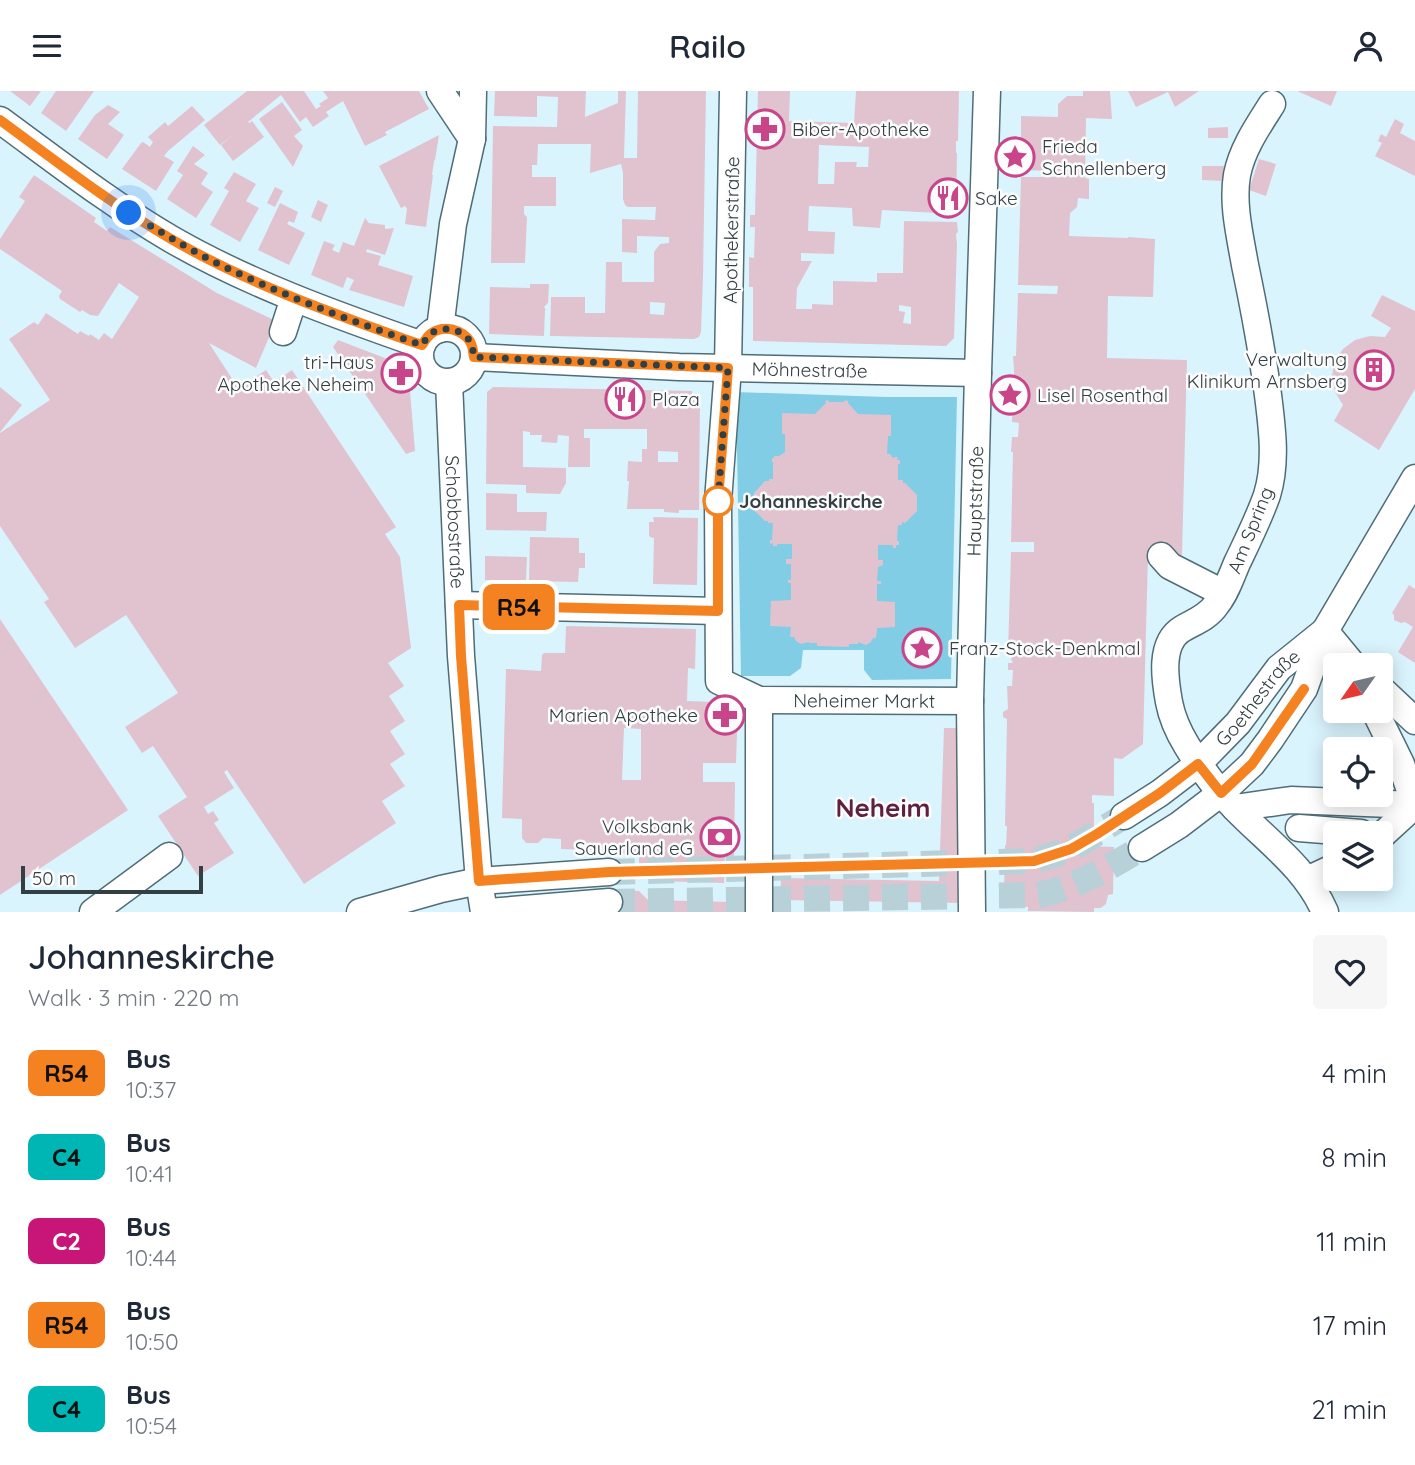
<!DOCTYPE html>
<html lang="en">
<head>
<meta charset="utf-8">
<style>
	:root { --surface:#fff; --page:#f6f6f7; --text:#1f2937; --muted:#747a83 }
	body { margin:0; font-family:Quicksand,sans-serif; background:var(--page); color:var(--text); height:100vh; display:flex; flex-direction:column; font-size:26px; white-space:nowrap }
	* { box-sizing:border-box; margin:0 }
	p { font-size:23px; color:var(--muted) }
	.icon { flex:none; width:38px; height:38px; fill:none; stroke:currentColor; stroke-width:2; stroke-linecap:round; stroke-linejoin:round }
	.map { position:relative; height:821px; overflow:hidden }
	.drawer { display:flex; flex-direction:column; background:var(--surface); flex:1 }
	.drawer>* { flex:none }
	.badge { padding:0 14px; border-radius:10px; font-size:24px; line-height:46px }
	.needle { width:46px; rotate:236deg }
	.fabs { position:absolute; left:1323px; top:562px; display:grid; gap:14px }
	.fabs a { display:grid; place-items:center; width:70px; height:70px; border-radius:7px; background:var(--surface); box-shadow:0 4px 18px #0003; font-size:35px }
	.scale { position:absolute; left:21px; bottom:18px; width:182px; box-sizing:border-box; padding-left:7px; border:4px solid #323f43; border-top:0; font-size:19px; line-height:24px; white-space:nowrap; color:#323f43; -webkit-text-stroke:5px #fcfcfc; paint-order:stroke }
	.you { position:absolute; width:35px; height:35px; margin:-18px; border:5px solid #fff; border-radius:50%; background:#1a73e8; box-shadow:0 0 0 10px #1a73e833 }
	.map>.badge { position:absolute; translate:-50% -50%; box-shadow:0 0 0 4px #fff }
	.round { display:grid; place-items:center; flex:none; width:74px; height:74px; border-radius:7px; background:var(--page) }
	.head { display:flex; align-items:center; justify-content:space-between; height:119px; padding:0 28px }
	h1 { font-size:33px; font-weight:600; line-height:52px }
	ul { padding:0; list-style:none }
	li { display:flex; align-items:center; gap:21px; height:84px; padding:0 28px }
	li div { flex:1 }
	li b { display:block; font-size:26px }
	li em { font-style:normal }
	li .badge { min-width:77px; font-weight:700; text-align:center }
	header { display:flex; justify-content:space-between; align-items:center; height:91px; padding:0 28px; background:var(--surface); font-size:32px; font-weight:600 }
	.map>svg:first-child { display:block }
</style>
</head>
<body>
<header><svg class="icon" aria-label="menu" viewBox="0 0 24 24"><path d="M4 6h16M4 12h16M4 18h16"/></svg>Railo<svg class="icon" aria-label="person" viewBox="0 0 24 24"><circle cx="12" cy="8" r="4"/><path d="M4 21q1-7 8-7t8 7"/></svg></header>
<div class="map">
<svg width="1415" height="821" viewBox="0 0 1415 821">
	<rect width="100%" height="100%" fill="#daf4fd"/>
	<path fill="#82cde6" d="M736,301l150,5h71l-6,282 -79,1 -8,-10v-20h-61l-2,18 -11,8h-49z"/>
	<path fill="#e0c3cf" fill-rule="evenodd" d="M10,0h31l-11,15z
		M56,0h38l-28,40 -25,-18z
		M247,0h57l12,18 5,-3 -2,-2 9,-6 -5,-7h96l10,18 -44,23 2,3 -22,11 -22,-45 -17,11 3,4 -16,11 -7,-10 -6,5 -19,-27 -33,27 1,1 3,-2 12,16 -31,24 -12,-16 12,-10 -13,10 -16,-20z
		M495,0h91l-1,26 33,-14v-12h8l-2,67h13l1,-67h68l-3,186 -2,55 -2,5 -5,2 -144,-3 1,-39h34v16h20l1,-51h16v20h32v-30l6,-8 9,-1v-6l-32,-1v17l-15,-1v-33l33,1 1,-13h-28l-3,-2 -2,-6v-26l-2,-9 -31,9 1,-29h-53l-1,21h-5v12h24v29h-32v8l3,3 -2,46h-34l2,-137 64,1 1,-30 -21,-1v21l-43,-1zM650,211l15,1 -1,12 -14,-1z
		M758,0h32l-1,30 65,2 2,-32h103l-1,50h-2v12h1l-1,61 -74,-4 -2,18 -27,-2 -1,-18 -43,-2 -1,25 27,1 -1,22 -33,-1v8h11l-15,27 -1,21h16v-5l21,1v-24l44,1v-9h26l1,-52 52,1h1l1,10 -2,2 1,10 -3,94 -8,8 -193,-5v-54h-4v-30l5,1 1,-31h-5v-12h5zM819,54l50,2 -1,20h-12l1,-5h-22l-1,22h-16zM899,214l12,2v17l-8,-1 2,-11 -6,-1z
		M1083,0h27l2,28 -26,-1 -1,60 4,1v20l-11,-1 -1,9 -7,6 -1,23 59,2v-1l27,2 -2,58 -45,-1 -1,62 80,2 -5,195h-34l-5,189 -21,15 -8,-1v38l-22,-1v8h2v25h-3v18l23,1 -1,47 -5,1 -2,9 -5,4h-7v4l-66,-1v-4l-15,-2 -5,-6v-7h-4l1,-47h1l1,-19h-2l2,-107 -4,-2v-5l5,-3 -1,-23h5l1,-16h-5v-7h5l-2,-4 2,-7h-5l3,-100h23v-10h-23l2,-90h-2l1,-15h6l1,-14 -7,-1v-2l3,-29h-2v-5h2l-2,-30h3l2,-63 39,1 1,-8 -40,-1 3,-108h33v-6l-33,-1v-54l37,1v-13l9,-8h16z
		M1128,0h71l-24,16 -7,-15 -32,15z
		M1297,0h40l-6,15z
		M282,11l20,28 -8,6 9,10 -10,21 -34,-48z
		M108,14l12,7 -12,12 16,11 -17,24 -29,-20 17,-24z
		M192,15l13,14 -37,31 -4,5 10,6 -18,29 -34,-22 19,-26 2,-1 7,5 3,-5 -5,-5 17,-15 3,4z
		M1395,28l9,5 -4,9 15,8v35l-40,-20 7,-13 -4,-2 3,-7 5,3z
		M1228,36v11h-20v-10z
		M439,44l-4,25 -1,1 -2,14h1l-7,52 -21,-3 2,-15 -2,-3 -4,2 -22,-42z
		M193,55l12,9 -11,9 14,9 -7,11 12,8 -17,26 -29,-19 16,-24 -6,-4z
		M1259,68l17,5 -10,32 -17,-6z
		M1202,75h22v15l-22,-1z
		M234,81l22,12 -10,17 13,7 -19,34 -30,-17 19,-34 -5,-3z
		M34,84l62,43 -2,4 13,9 3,-4 107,66 59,28 -20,47 -47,-25 29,45 28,-18 8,12 18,-12 104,157 -11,7 15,23 11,91 -23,15 16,23 -15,10 16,25 -15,10 15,23 -15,10 15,22 -23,15 14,22 -92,61 -77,-114 -3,2 10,16 -30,19 4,7 5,-3 6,9 -5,3 20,30 -36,23 -40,-60 29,-19 -34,-51 -11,7 -17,-26 53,-34 -52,-78 -51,33 -31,-46 5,-3 -49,-73v-93l50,-33 -41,-61 25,-17 4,3 8,-12 32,21 2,-3 9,5 1,-2 9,6 5,-7 8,6 27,-42 -20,-14 -21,33 -8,-1 -8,-5 -2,2 -20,-13 -1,-3 3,-5 -62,-42v-10l25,-38 -6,-4z
		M275,96l8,4 -8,16 -8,-4z
		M318,109l10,5 -7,17 -10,-5z
		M280,112l18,9 -4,11 -5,-2 -2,3 18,9 -16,32 -31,-15z
		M365,127l4,5 16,2v4l9,-1 -9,27 -18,-6 -1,3 15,4 -3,9 35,11 -9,31 -55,-17 5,-10 -7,-3 -4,11 -32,-13 13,-34 11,4 -3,5 7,3 4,-11 11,4z
		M530,193h19l-1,19 -4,4 2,3h-1l-1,26 -55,-2 1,-47 40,1z
		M1382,204l33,16v78l-36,61 -45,-29 9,-16 -8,-13 -3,-15 2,-15 9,-13 12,-9 15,-4 15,1 6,-9 -20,-12z
		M338,249l70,27 7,84 -9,3 -73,-107z
		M0,296l22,18 -22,27z
		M493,296l199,4v9l8,1 -1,109h-20v3l-15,-1v-3h-37l2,-28h-2l1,-20 14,1v-13h5v-20h-63v9h6v29h-22l1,-31 -11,-1 -1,8 -16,-1 1,-7h-12v-3l-7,-1v36l43,1v15l-6,11 -34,-1v-8l-40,-1 1,-92zM658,360l20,1v10h-20z
		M828,309l1,2h15l1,-2 3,1v2l10,11 33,1v21h-3l-1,18h3l4,5v-2h4l-1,3h3v4h-2v16h5v3h2l12,12v16l-12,12 -3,-1v3h-4l-1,16h2v4h-3v3h-3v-3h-15v15h5v5l-5,2 -1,14h4v3h-4v17l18,1v25l-18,1 -1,10h-3l-2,4 -5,3 -8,-3v2h-9v3l-32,-1v-3h-8v-1l-8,2 -5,-3 -2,-4h-4l1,-10 -21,-1 1,-25 20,-1v-17h-3v-3h3v-16h-5v-5h6v-15h-15v2h-4v-3l-3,1v-4h2l1,-17h-5v-2h-3l-12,-12 1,-16 11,-12h4v-2h4v-17h-1v-4h2v-2h4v1l7,-5v-18h-3v-21l33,1 11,-11 -1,-2z
		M486,402l31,1v18h30l-1,19 -60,-1z
		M653,426l45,1 -1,67 -44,-1 1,-46 -4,-1 -1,-2v-13h5z
		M530,446l49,1v15h6v15h-6l-1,14 -49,-1z
		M485,465l42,1 -1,24 -41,-1z
		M1409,494l6,4v74l-17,-11 15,-25 -8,-5 -4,1 -7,-3v-5l-2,-2z
		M0,528l128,191 -128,85z
		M566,535l130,3 -1,40 -7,-1 -1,33 51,2 -2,60h-33v19h32l-1,74h-9l-1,27 -69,-2 -16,-17v-10h-18v-3h-22l1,-1 -39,-1v-10l-18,-1 -5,5h-12l-4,-5v-19l-20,-1 4,-149 35,2 1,-16 2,-2h21zM624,637l17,1v51h-19z
		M944,637h22l-5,175 -181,-3 1,-22 158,3z
		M616,799l23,1 9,9 85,2v10h-117z"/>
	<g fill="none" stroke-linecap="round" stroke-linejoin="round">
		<path stroke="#b8d0d8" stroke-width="26" stroke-dasharray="26 13" stroke-linecap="butt" d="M609,781l425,-11 37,-12 53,-33
			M609,811l428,-7c38,-6 72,-28 105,-47"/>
		<g stroke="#506d77" stroke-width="29">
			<g id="minor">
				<path d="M440,0l32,48"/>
				<path id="s1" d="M733,0l-5,277 -10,133 1,180 40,19 211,1"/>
				<path d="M1272,13c-14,22 -30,45 -35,71 -5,29 3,61 8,90 9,43 17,86 23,130 4,32 9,68 -1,100 -8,23 -19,45 -30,68 -6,14 -11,30 -21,42 -8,12 -22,17 -34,24 -23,14 -17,51 -13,73 3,16 10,31 18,44 14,23 30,44 49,63 32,33 70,59 89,103"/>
				<path d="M0,29c56,41 111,84 171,119 78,45 165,76 251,106"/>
				<circle cx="447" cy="264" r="27"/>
				<path d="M440,238l13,-105 19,-85 1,-48"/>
				<path d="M283,241l11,-34"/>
				<path id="s2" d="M474,266l205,10 299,6"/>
				<path id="s3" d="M449,291l12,274 18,225 5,31"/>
				<path d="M1161,465l9,10 53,27"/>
				<path d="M459,514l259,6"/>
				<path d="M1325,540l28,34"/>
				<path d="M1381,598l34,32"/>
				<path d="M759,609v212"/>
				<path d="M1375,620l26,53 14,41"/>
				<path d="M1235,717l56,-8 124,5"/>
				<path id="s4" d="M1124,725l36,-23 38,-29 40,-41 41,-55 46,-37"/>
				<path d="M1299,737l62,5"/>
				<path d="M1381,745l34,-31"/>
				<path d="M1142,757l37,-23 42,-32 31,-29 18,-24 34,-51 21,-58 90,-153"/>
				<path d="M1307,789l28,-13"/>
				<path d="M93,821l76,-56"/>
				<path d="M360,821l81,-23 38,-8 130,-9"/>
				<path d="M488,821l121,-10"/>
				<path id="s5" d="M972,821l-2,-211 8,-328 9,-282"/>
			</g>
		</g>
		<use href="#minor" stroke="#fff" stroke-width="26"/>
	</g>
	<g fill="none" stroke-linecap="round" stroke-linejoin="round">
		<g stroke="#fff" stroke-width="16">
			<path id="line" d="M0,29c56,41 111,84 171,119 74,43 155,72 236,101l15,5c4,-6 8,-13 16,-15 13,-4 30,3 34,16 1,3 1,7 2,11l254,11 -10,133v110l-259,-6 2,51 18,225 130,-9 425,-11 37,-12 26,-15 63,-41 38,-29 23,29 31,-29 52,-75"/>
		</g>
		<use href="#line" stroke="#f58220" stroke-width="10"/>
		<path stroke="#323f43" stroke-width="7" stroke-dasharray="0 12.6" d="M129,122c32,19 64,39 98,55 63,30 129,55 195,77 4,-6 8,-13 16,-15 13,-4 30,3 34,16 1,3 1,7 2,11l254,11 -10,133"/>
	</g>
	<defs>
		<g id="pharmacy-ring" transform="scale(2.0125)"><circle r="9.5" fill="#fcfcfc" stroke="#c9458a" stroke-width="1.5"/><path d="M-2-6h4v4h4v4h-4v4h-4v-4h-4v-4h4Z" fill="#c9458a"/></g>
		<g id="sight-ring" transform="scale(2.0125)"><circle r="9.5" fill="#fcfcfc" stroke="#c9458a" stroke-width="1.5"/><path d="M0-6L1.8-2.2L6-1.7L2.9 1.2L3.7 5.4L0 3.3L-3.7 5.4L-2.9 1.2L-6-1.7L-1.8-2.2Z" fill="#c9458a"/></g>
		<g id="restaurant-ring" transform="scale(2.0125)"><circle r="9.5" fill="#fcfcfc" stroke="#c9458a" stroke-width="1.5"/><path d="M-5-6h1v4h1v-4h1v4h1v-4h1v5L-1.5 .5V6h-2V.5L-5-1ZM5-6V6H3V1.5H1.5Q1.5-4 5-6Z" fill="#c9458a"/></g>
		<g id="building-ring" transform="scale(2.0125)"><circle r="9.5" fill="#fcfcfc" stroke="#c9458a" stroke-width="1.5"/><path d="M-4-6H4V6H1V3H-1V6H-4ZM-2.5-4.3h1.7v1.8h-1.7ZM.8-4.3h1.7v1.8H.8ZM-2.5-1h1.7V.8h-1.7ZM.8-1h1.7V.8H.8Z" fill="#c9458a"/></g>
		<g id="bank-ring" transform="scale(2.0125)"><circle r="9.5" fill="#fcfcfc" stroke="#c9458a" stroke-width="1.5"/><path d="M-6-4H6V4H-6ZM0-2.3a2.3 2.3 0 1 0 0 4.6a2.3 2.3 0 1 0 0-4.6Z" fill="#c9458a"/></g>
	</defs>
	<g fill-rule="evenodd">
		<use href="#pharmacy-ring" x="765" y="38"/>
		<use href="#sight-ring" x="1015" y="66"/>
		<use href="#restaurant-ring" x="948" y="107"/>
		<use href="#building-ring" x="1374" y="279"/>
		<use href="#pharmacy-ring" x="401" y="282"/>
		<use href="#sight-ring" x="1010" y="304"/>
		<use href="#restaurant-ring" x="625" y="308"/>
		<use href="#sight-ring" x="922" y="557"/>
		<use href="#pharmacy-ring" x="725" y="624"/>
		<use href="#bank-ring" x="720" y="746"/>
	</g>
	<circle fill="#fff" stroke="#f58220" stroke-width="3.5" cx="718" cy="410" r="14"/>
	<g text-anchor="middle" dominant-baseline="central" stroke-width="5" stroke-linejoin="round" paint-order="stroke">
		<g font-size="19" fill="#323f43" stroke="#fcfcfc" text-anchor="start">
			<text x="792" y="38">Biber-Apotheke</text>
			<text x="1042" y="55">Frieda<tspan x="1042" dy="22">Schnellenberg</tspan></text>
			<text x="975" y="107">Sake</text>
			<text x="1347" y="268" text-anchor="end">Verwaltung<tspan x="1347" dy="22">Klinikum Arnsberg</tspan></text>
			<text x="374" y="271" text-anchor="end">tri-Haus<tspan x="374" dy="22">Apotheke Neheim</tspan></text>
			<text x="1037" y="304">Lisel Rosenthal</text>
			<text x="652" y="308">Plaza</text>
			<text x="949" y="557">Franz-Stock-Denkmal</text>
			<text x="698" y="624" text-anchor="end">Marien Apotheke</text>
			<text x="693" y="735" text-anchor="end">Volksbank<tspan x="693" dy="22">Sauerland eG</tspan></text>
		</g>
		<g font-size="19" fill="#323f43" stroke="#fcfcfc">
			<text transform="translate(731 139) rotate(-89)">Apothekerstraße</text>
			<text stroke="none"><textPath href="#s2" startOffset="336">Möhnestraße</textPath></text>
			<text stroke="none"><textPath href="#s5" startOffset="411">Hauptstraße</textPath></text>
			<text stroke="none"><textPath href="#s3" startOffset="140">Schobbostraße</textPath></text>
			<text transform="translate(1250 439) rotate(-68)">Am Spring</text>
			<text stroke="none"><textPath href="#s4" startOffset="180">Goethestraße</textPath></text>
			<text stroke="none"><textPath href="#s1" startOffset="740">Neheimer Markt</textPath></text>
		</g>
		<g font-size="19" font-weight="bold" fill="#323f43" stroke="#fcfcfc" text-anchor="start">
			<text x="739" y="410">Johanneskirche</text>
		</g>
		<g font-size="26" font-weight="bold" fill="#5f1f40" stroke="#fcfcfc">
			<text x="883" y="716">Neheim</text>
		</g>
	</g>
</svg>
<div class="fabs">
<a><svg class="needle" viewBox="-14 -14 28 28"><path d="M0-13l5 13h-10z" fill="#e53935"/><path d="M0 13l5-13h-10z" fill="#747a83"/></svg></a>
<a><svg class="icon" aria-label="locate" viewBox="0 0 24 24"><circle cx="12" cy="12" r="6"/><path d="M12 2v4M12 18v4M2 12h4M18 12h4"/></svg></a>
<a><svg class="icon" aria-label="layers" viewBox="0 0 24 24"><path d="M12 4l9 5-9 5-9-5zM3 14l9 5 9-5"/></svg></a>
</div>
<div class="scale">50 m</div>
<div class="you" style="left:129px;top:122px"></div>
<b class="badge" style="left:519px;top:516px;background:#f58220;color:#111">R54</b>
</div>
<section class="drawer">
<div class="head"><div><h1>Johanneskirche</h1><p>Walk · 3 min · 220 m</p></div><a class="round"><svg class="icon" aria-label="heart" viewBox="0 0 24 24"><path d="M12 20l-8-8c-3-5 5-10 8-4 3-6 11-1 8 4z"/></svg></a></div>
<ul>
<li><span class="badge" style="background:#f58220;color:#111">R54</span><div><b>Bus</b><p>10:37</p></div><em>4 min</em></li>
<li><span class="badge" style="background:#00b6b5;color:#111">C4</span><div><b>Bus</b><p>10:41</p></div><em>8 min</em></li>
<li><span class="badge" style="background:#c81578;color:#fff">C2</span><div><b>Bus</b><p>10:44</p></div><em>11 min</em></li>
<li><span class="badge" style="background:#f58220;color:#111">R54</span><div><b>Bus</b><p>10:50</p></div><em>17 min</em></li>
<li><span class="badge" style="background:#00b6b5;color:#111">C4</span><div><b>Bus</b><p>10:54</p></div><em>21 min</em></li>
</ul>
</section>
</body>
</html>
